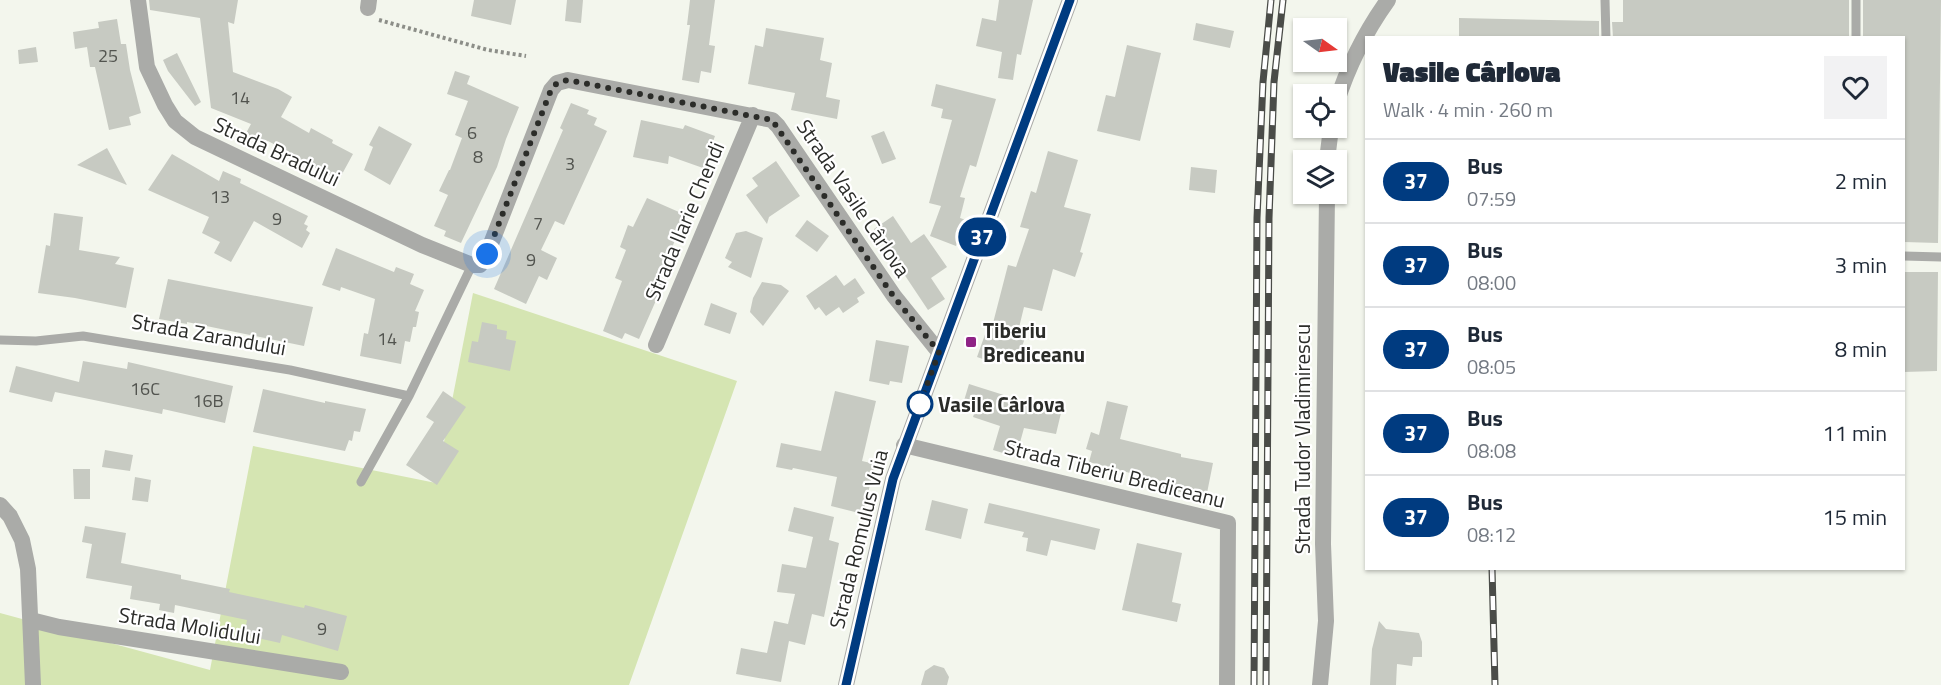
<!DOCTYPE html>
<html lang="en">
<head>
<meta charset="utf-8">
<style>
	:root { --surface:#fff; --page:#f2f2f3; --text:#1f2937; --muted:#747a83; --line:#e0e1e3 }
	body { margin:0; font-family:"Titillium Web",sans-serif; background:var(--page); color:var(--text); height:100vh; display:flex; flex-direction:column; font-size:22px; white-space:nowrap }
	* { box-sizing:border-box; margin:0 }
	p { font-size:20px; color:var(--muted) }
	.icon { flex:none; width:33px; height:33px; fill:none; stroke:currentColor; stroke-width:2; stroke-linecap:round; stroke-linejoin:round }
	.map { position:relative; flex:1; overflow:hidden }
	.details { position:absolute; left:1365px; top:36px; width:540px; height:534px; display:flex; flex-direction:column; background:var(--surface); border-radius:0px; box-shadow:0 2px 4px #0004 }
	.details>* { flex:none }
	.badge { padding:0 12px; border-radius:20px; font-size:21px; line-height:39px }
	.needle { width:39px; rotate:104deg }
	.tools { position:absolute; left:1293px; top:18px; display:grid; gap:12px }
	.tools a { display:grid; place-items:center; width:54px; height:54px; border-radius:0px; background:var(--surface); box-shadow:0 2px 4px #0004; font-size:30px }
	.you { position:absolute; width:30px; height:30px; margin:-15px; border:4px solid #fff; border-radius:50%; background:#1a73e8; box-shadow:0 0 0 9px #1a73e833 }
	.map>.badge { position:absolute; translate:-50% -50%; box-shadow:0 0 0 3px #fff }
	.round { display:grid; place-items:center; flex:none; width:63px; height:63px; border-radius:0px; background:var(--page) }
	.overview { display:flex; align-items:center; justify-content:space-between; height:102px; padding:0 18px }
	h1 { font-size:28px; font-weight:800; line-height:45px }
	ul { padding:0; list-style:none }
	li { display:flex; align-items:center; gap:18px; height:84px; padding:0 18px; border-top:2px solid var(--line) }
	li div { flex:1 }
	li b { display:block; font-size:22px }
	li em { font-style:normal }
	li .badge { min-width:66px; font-weight:700; text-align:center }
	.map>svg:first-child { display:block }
</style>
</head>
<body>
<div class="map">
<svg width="1941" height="685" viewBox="0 0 1941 685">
	<rect width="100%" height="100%" fill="#f3f6ed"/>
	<path fill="#d5e5b2" d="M473,293l264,88 -108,304h-629v-72l210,57 43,-224 183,37z"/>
	<path fill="#c7cac2" d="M149,0h89l-4,24 -6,-2 5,50 45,17 14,8 -11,20 28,16 2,-5 22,12 -1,3 21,11 -12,22 -8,-4 -2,4 -36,-18 1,-2 -28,-15 -3,5 -20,-11 6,-11 -40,-16 -11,-90 -50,-8z
		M474,0h42l-5,25 -40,-9z
		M567,0h16l-2,23 -16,-2z
		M690,0h25l-6,45 6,1 -4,27 -10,-2 -2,12 -17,-3 8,-55h-3z
		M999,0h34l-12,55 -4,-1 -4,26 -15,-2 4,-26 -26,-6 6,-28 14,3z
		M1623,0h226v38h-236l-1,-16h11z
		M1863,0h78l-3,243 -34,-1v-204h-41z
		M1459,18l140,3v17h-140z
		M117,19l4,25h5l4,26 11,43 -12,4 2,8 -22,5 -14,-63h-5l-3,-20 -12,2 -2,-17 26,-4 -1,-6z
		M1196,23l38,8 -4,17 -37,-8z
		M766,28l58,10 -4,22 12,3 -6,34 14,3 -3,19 -46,-9 4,-17 -47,-9 7,-39 8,2z
		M1127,45l34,8 -21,88 -43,-10 9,-36 9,2z
		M36,47l2,15 -19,2 -1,-14z
		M177,53l24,49 -6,4 -27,-35 -5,-11z
		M455,71l15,5 -3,8 52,23 -13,32 -9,28 -36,76 -17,-7 2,-5 -12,-5 14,-31 -9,-4 10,-21h1l12,-32 -7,-3 13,-34 -21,-7z
		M936,84l60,15 -20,68 -6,-2 -10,32 5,1 -5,20 6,2 -10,26 -26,-10 11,-30 -12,-3 23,-83 -11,-2 2,-9 -12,-3z
		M571,103l18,7 -2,4 10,4 -3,7 13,6 -43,94 -9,-4 -14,29 16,8 -10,22 -8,-4 -13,28 -32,-15 69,-159 -3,-2z
		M641,120l42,9 2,-4 30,11 -12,32 -34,-12 -1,8 -35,-7z
		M379,126l33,18 -22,41 -26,-15 9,-23 -4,-2z
		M884,131l12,28 -14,5 -11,-28z
		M107,148l20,37 -50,-20z
		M1048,151l30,9 -14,47 27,7 -11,38 3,1 -8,24 -22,-8 -11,42 -18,-4 -7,29 8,2 -8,23 -20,-7 -3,9 -17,-6 11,-31 4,1 16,-62 8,2 13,-38 -9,-2 11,-36 5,2z
		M172,154l47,27 4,-10 18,8 -1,4 68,33 -4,8 4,2 -2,4 4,3 -8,15 -48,-27 -23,41 -17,-9 6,-11 -18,-9 7,-16 -61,-27z
		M776,161l24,35 -31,21 -2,7 -21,-29 12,-9 -6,-8z
		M1191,167l26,3 -2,23 -26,-3z
		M647,198l41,18 -7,15 -2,-1 -19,48 5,2 -26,59 -14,-6 -3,6 -19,-8 19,-50 -7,-3 11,-28 -6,-3 8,-22 5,2z
		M54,213l29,4 -4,33 41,7 -5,7 19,4 -8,40 -51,-10 -37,-5 8,-48 4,1z
		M893,216l18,27 13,-9 23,33 -16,11 14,21 -17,11 -54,-81z
		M807,220l22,16 -12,16 -22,-16z
		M746,231l17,7 -12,40 -23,-11 4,-5 -7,-4 11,-25z
		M336,248l58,24 2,-5 18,7 -4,10 14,6 -9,21 4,1 -3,15h-3l-3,15 -5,-1 -4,23 -41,-8 4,-23 4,1 7,-35 -34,-12 -1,4 -18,-6z
		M1904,272h34l-1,99 -33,1z
		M836,275l8,11 11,-8 10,15 -8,5 2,4 -16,11 -4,-6 -13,9 -7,-9 -4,3 -9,-14z
		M168,279l145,28 -9,39 -117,-24v2l-28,-5z
		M762,282l19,3 8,6 -26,35 -13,-14 3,-14z
		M711,303l26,10 -7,21 -26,-9z
		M482,322l15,3v4l10,2 -1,8 10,2 -6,30 -42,-9 4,-21 6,1z
		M876,340l33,6 -7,37 -12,-2 -1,4 -20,-4z
		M83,361l44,8 1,-7 105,24 -8,37 -62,-14 -1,5 -107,-22 -3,10 -43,-10 7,-26 63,16z
		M969,384l92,29 -5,21 -32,-6 -8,29 -23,-7 7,-24 -27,-9 3,-9 -13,-4z
		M263,389l62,14v-2l41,8 -6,23 -6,-1 -2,10 -3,-1 -4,11 -92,-19z
		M443,391l23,16 -23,34 16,10 -22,34 -31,-20 28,-43 -8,-5z
		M835,391l41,10 -14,60 13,3 -12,50 -32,-8 6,-29 -44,-9 -1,2 -16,-3 5,-24 40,8z
		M1107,401l21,5 -8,33 61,15v3l32,6 -8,40 -21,-5 1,-5 -26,-6 1,-6 -71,-19 3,-11 -6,-2 5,-17 8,3z
		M105,450l28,5 -3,16 -28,-4z
		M73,469h17v30h-16z
		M135,477l16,3 -3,22 -16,-2z
		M932,500l36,9 -7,30 -36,-9z
		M989,503l111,26 -5,21 -44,-10 -4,16 -21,-5 2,-13 -6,-1 2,-5 -40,-9z
		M794,507l40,10 -5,23 10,3 -15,74 -12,-3 -7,31 -16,-4 -8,41 -45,-8 5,-26 26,5 7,-32 14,3 7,-30 -18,-2 5,-28 24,4 7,-31 -25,-6z
		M85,526l41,7 -5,30 60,12v4l49,10 -1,3 75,16 1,-3 42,11 -9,35 -56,-16 -2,8 -36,-8 3,-15 -72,-15 -1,8 -15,-3 1,-6 -30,-5 2,-13 -46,-8 6,-34 -10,-2z
		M1137,543l45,10 -10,49 9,2 -4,18 -55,-12z
		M1379,621l7,8 33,4 3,9v15h-9l-1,9 -15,-2 -1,21h-26l2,-36z
		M934,665l10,3 5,9 -2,8h-26l4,-14z"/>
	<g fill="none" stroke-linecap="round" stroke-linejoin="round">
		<path stroke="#8c8e88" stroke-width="4" stroke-dasharray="3 3" stroke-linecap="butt" d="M379,20l109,30 38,6"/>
		<path stroke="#aaaba8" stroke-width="9" d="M1605,0l1,38
			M1856,38v-38
			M1904,256l37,1
			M0,340l36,1 47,-5 207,34 119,26 63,-131
			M361,482l48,-86"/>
		<path stroke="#aaaba8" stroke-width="16" d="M138,0l9,67 18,38 10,16 20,16 227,108 50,20h8l7,-11 64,-164 6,-7 11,-3 204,40 6,6 116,170 45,56
			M368,8l1,-8
			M1336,104c12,-38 29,-72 52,-104
			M1327,160l4,-32
			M656,345l97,-230
			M904,445l324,78 -1,162
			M0,505l10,11 12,24 6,29 5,116
			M31,620l28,7 282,45
			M1320,685l6,-64 -3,-77 4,-350"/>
		<path stroke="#aaaba8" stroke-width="16" d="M846,685l47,-206 177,-479"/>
		<g stroke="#4a4c48" stroke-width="7">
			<path id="rail" d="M1492,568l3,117
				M1254,685l3,-467 6,-136 8,-82
				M1266,685l3,-467 5,-136 9,-82"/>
		</g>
		<use href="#rail" stroke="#fff" stroke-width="4.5" stroke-dasharray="14" stroke-linecap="butt"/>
	</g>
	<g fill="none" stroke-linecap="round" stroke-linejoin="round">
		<g stroke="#fff" stroke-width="14">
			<path id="line" d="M846,685l47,-206 177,-479"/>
		</g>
		<use href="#line" stroke="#003b80" stroke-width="9"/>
		<path stroke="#2b2c29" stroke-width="6" stroke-dasharray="0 10.8" d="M487,254l64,-164 6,-7 11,-3 204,40 122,177 45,55 -19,52"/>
	</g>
	<rect fill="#8f2386" stroke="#fff" stroke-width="2" x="965" y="336" width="12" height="12" rx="3"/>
	<circle fill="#fff" stroke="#003b80" stroke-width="3" cx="920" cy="404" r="12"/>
	<g text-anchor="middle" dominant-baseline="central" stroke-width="4.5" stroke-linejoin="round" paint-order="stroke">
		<g font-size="18" fill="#52544f">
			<text x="108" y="55">25</text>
			<text x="240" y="97">14</text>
			<text x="472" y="132">6</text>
			<text x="478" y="156">8</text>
			<text x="570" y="163">3</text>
			<text x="220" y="196">13</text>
			<text x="277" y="218">9</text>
			<text x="538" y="223">7</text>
			<text x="531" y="259">9</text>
			<text x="387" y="338">14</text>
			<text x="145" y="388">16C</text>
			<text x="208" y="400">16B</text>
			<text x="322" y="628">9</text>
		</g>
		<g font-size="21" fill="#2b2c29" stroke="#fff">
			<text transform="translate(277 151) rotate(25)">Strada Bradului</text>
			<text transform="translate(854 198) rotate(56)">Strada Vasile Cârlova</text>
			<text transform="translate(684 221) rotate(-67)">Strada Ilarie Chendi</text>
			<text transform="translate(209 334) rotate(10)">Strada Zarandului</text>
			<text transform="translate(1302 439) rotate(-90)">Strada Tudor Vladimirescu</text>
			<text transform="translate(1115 473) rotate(14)">Strada Tiberiu Brediceanu</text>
			<text transform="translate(858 539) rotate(-76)">Strada Romulus Vuia</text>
			<text transform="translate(190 625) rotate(9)">Strada Molidului</text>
		</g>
		<g font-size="21" font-weight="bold" fill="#2b2c29" stroke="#fff" text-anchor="start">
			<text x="983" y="330">Tiberiu<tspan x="983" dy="24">Brediceanu</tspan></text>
		</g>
		<g font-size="21" font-weight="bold" fill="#2b2c29" stroke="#fff" text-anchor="start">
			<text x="938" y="404">Vasile Cârlova</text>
		</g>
	</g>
</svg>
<div class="tools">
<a><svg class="needle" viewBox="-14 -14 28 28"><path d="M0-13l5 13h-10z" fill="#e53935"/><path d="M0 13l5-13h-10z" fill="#747a83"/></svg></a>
<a><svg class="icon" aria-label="locate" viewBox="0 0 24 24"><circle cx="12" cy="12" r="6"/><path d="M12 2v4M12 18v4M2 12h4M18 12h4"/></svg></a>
<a><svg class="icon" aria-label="layers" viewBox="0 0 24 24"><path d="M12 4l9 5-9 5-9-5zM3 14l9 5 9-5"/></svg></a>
</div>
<div class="you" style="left:487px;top:254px"></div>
<b class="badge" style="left:982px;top:237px;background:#003b80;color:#fff">37</b>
<section class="details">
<div class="overview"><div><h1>Vasile Cârlova</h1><p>Walk · 4 min · 260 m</p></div><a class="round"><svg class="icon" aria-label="heart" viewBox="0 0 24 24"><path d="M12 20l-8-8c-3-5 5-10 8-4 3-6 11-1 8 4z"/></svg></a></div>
<ul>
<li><span class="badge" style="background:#003b80;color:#fff">37</span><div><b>Bus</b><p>07:59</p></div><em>2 min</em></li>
<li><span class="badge" style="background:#003b80;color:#fff">37</span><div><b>Bus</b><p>08:00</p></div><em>3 min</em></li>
<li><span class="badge" style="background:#003b80;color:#fff">37</span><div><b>Bus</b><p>08:05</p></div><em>8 min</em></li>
<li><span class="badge" style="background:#003b80;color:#fff">37</span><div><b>Bus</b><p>08:08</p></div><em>11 min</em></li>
<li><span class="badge" style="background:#003b80;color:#fff">37</span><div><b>Bus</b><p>08:12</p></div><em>15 min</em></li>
</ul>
</section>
</div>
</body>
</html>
